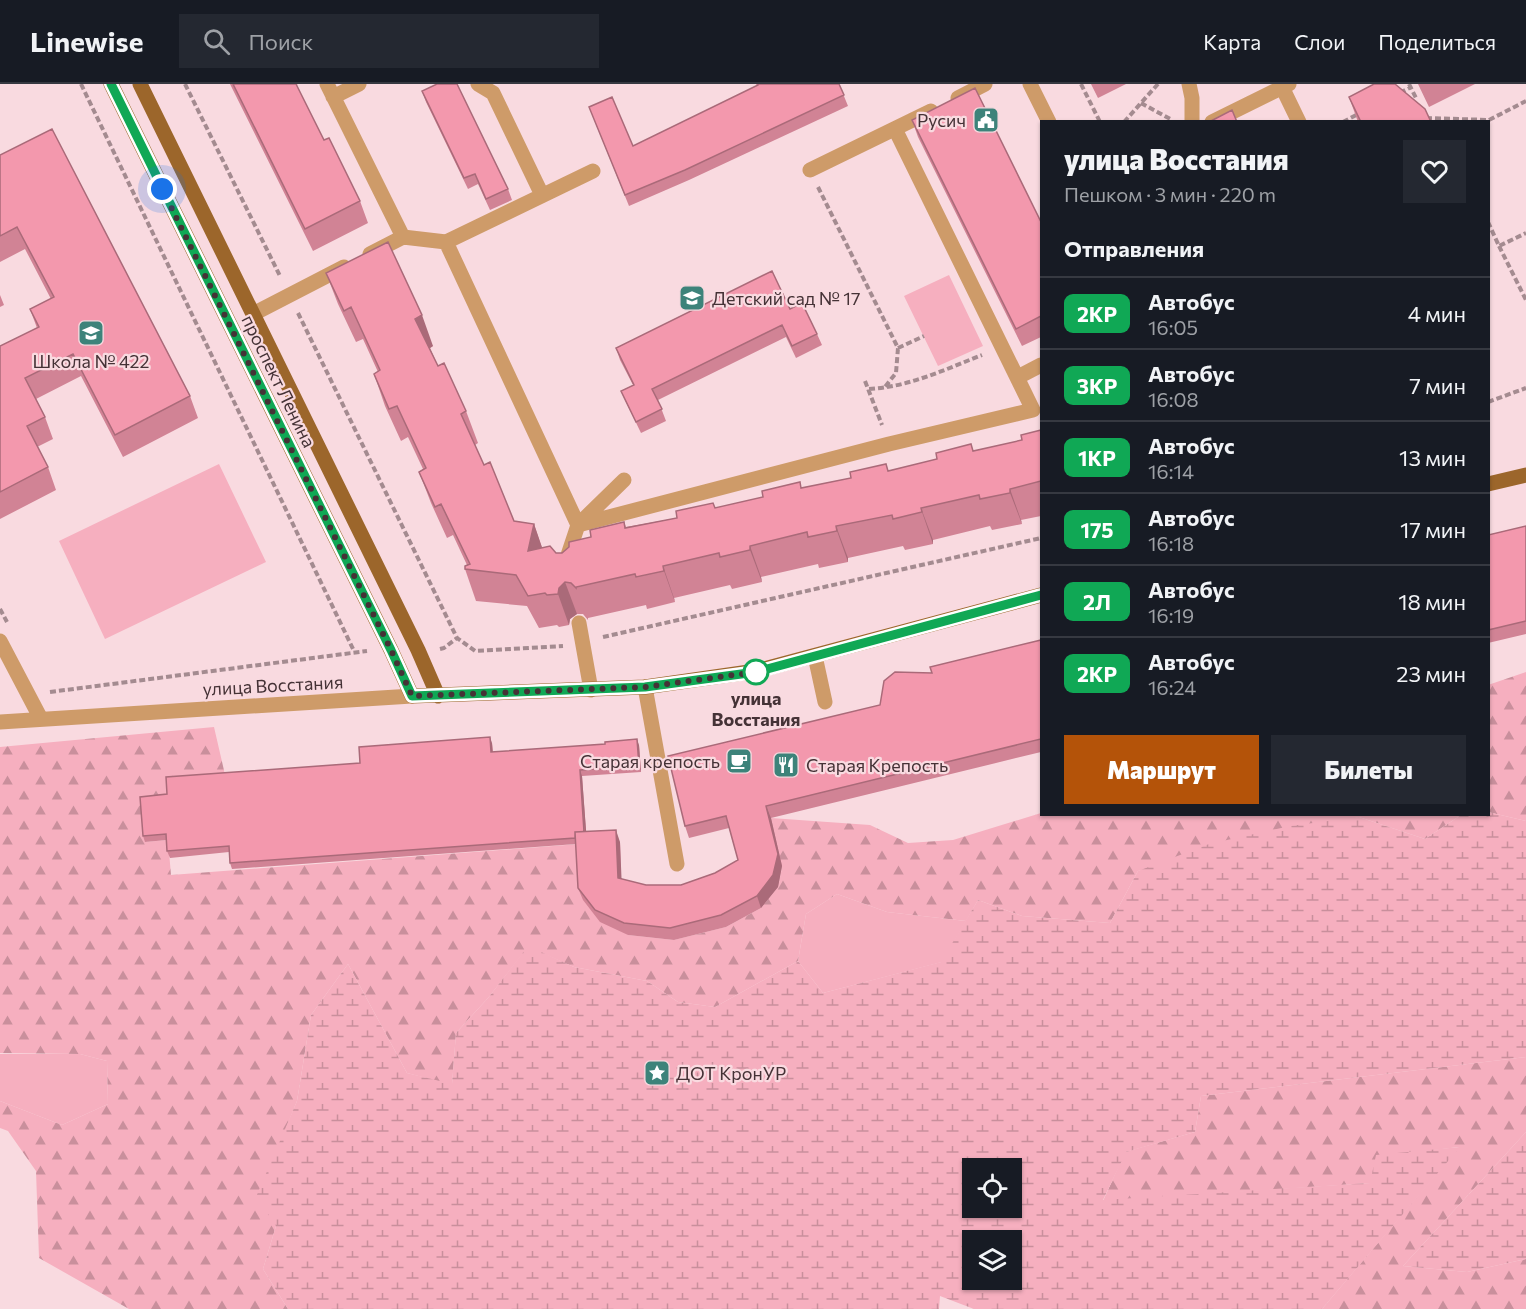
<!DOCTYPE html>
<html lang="ru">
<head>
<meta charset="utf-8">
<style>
	:root { --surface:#171b24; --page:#242831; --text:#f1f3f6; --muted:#9ea1a6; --line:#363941; --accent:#b45309 }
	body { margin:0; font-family:Commissioner,sans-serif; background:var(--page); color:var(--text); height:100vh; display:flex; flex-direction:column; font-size:22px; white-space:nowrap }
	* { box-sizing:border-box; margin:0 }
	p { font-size:20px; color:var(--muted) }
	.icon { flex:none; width:33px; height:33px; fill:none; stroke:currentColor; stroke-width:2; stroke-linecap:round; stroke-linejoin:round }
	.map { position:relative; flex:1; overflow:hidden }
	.details { position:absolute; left:1040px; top:36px; width:450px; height:696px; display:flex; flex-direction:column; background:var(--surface); border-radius:0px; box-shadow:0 2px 4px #0004 }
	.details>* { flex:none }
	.badge { padding:0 12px; border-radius:9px; font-size:21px; line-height:39px }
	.tools { position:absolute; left:962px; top:1074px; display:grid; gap:12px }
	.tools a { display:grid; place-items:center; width:60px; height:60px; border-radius:0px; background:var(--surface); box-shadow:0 2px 4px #0004; font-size:30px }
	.you { position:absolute; width:30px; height:30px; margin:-15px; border:4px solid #fff; border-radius:50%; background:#1a73e8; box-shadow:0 0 0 9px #1a73e833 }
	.map>.badge { position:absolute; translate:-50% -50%; box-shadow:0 0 0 3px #fff }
	h2 { padding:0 24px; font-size:22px; line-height:54px }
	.round { display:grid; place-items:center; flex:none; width:63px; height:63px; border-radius:0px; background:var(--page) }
	.headline { display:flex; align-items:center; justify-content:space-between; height:102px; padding:0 24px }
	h1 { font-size:28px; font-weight:800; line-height:45px }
	.primary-button { display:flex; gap:12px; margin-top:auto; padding:12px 24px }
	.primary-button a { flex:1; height:69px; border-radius:0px; background:var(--accent); color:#fff; font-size:24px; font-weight:800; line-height:69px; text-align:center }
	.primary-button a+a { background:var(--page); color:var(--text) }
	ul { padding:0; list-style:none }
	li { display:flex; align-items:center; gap:18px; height:72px; padding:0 24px; border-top:2px solid var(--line) }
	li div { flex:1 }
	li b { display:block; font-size:22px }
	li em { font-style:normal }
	li .badge { min-width:66px; font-weight:700; text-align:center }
	header { display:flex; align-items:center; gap:36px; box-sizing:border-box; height:84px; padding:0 30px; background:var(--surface); border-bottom:2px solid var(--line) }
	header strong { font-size:28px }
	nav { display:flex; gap:33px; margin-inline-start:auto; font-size:21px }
	.search { width:420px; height:54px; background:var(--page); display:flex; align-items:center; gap:15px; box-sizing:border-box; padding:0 21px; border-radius:0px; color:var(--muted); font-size:22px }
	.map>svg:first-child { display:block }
</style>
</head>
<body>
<header>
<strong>Linewise</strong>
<div class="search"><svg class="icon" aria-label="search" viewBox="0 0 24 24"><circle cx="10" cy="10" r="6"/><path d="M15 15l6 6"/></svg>Поиск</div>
<nav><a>Карта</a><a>Слои</a><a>Поделиться</a></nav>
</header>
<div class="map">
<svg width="1526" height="1225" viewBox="0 0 1526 1225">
	<defs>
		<pattern id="forest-firs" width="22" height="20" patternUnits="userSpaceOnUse" patternTransform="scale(1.5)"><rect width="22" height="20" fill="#f6afbf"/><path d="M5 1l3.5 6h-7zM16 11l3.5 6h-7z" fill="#c98f9c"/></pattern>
		<pattern id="wetland-marsh" width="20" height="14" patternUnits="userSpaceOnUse" patternTransform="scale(1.5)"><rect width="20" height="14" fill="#f6afbf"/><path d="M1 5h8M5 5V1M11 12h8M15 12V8" fill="none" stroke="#c98f9c"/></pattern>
	</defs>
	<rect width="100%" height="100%" fill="#f9dae0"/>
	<path fill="#f6afbf" d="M949,191l34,71 -45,20 -34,-70z
		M219,380l47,98 -161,77 -46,-98z
		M837,810l50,18 79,9 -24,41 -119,31 -25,-32 8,-47z
		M0,970h80l27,7 1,43 -46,21 -62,-24z"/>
	<path fill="url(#forest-firs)" d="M1526,588v149l-38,-9v-127z
		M214,643l12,52 -57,21 -24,42 23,-2 3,35 408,-31 49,91 46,5 52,-13 35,-19 17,-21 4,-20 -11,-49 99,7 38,18 45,-3 88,-27v1l420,1 -36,24 -66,-22 -221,54 -28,52 -88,-7 -44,-16 -12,21 -79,-9 -50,-18 -31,20 -8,47 -83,46 -37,-5 -31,-21 -73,-14 -46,-20 -40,51 -32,35 -4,52 -45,-12 -59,-109 -37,51 -14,86 -19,47 -2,78 -13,43 25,40h-159l-90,-51 -3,-87 -28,-40 -8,-3v-27l62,24 46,-21 -1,-43 -27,-7 -80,-1v-306z
		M1526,973v75l-123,134 64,6 59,-13v50h-204l137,-162 -42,5 -46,31 -268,18 22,-49 70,-20 6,-36z"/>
	<path fill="url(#wetland-marsh)" fill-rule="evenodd" d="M1488,728l38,9v236l-325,39 -6,36 -69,20 -23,48 267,-17 6,-28 84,-8 -138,162h-348l-34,-13 -1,13h-651l-25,-40 13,-43 -20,-29 41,-96 14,-86 37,-51 59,109 45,11 4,-51 32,-35 40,-52 46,21 73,14 31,21 37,5 83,-46 25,32 118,-31 37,-62 44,16 88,7 28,-52 71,-27 81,-18 69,-9 66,22 36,-24 27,-1zM972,1084h39v40h-39zM972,1156h39v40h-39z
		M1526,1048v127l-59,13 -64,-6z"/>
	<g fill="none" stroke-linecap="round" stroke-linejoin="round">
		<path stroke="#a48b90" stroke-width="4" stroke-dasharray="6 3" stroke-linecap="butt" d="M81,0l273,567
			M185,0l95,192
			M1081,0l19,38
			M1409,0l8,16
			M1400,9l11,-6
			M1141,19l31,17
			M1426,34l63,2 37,-19
			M1124,38l34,-38
			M1343,38l15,-8
			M818,103l80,161 -2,25 -12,15
			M1488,138l11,24 27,-13
			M1499,162l27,54
			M298,229l159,325 18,13 88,-5
			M898,264l26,-12
			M865,297l17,44
			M869,305c40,-2 77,-20 113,-34
			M1488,318l38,-14
			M0,525l7,13
			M603,553l438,-99
			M440,565l4,-1 13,-10
			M50,608l317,-41"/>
		<path stroke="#ce9b69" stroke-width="15" d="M327,0l76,153
			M478,0l15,9 49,102
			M1030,0l19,38
			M1189,0l3,14v24
			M1282,3l17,35
			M333,13l26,-13
			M958,14l27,-14
			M1212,38l77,-38
			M810,86l121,-59
			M446,158l132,283 -11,33
			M370,170l33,-17 43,5 147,-71
			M253,230l91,-47
			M1018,293l23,-12
			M580,439l44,-43
			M578,441l311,-81 144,-34 -138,-281
			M579,539l12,67
			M0,557l41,78
			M815,572l10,46
			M645,603l32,177
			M0,638l412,-26"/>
		<path stroke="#9c662b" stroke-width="15" d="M111,0l280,566 21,46 233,-9 111,-16 285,-76
			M140,0l278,566 20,46
			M1488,400l38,-9"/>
	</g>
	<path fill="#d18395" d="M230,0h68l-2,1 28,55 36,61 8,22 -55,28z
		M756,0h83l9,22 -159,74 -60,26 -40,-99 44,39 124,-60z
		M1091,0h35l-28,14z
		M1418,0h57l-46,23z
		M422,7l86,98 4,11 -22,10 -12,-26 -10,5 -42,-87z
		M1349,13l82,25h-73z
		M912,36l129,102v115l-19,9 -104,-209z
		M0,71l190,241 8,22 -75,39 -42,-81 -45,23 9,18 8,22 -16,8 11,20 8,23 -56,29v-173l37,-18 -7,-19 21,-10 -26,-50 -25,13z
		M326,189l107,73 -3,2 8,18 28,45 12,32 -3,2 9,20 30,56 20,3 8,24 14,5h6l29,-16 33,-15 2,5 51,-9 125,-30 86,-17 134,-31 19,-10v86l-20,4 1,4 -30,6 -2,-4 -57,14v4l-28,6 -2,-4 -55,12v4l-29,6 -1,-4 -57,13 1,5 -30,7 -2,-4 -56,13 1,4 -28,7 -1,-4 -58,13v2l-5,-6h-6l-7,5 -1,6 -10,2 -2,-2 -18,3 -12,-22 -51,-5 -11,-32 2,-4 -14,-30 -6,3 -16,-35 -12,-31 4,-3 -15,-32 -7,4 -16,-35 -11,-32 4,-2 -15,-33 -7,3 -18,-38z
		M0,211l4,10 -4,2z
		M790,225l27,25 5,11 -26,13 -10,-21 -128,63 8,21 -25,12 -15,-31 -5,-11 12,-6 -13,-25 -4,-12z
		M1526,442v108l-38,9v-108z
		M1041,556v112l-270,66 11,48 -4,21 -17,21 -35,19 -52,13 -46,-5 -28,-13 -17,-22 -5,-12 -2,-44 -344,25 -2,-6 -1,-11 -59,6 -3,-7v-11l-22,2 -2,-6 24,-42 325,-51 1,9 146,-7 2,27 -59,4 4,56 34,10 1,37 25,6h35l34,-12 23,-13 -9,-32 -40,10 -4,-12 247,-153z"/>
	<path fill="#aa6a79" d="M422,231l11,31 -6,4 -12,-31z
		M1010,405l11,31 1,4 -12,-31z
		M921,424l12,32v4l-11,-32z
		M534,440l11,32 -17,-5z
		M836,442l12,32v4l-11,-31z
		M750,462l11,31 1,5 -12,-32z
		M663,482l11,32 1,4 -11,-31z
		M565,498l12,32 -7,5 -1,6 -11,-31 1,-6z
		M490,653l2,6 1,15 -2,-6z
		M637,655l2,6 2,27 -2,-6z
		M580,686l2,6 5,67 -2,-6z
		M766,722l5,12 11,48 -4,21 -17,21 -4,-12z
		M616,746l4,12 2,48 -4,-12z"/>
	<path fill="#f398ad" stroke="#aa6a79" stroke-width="1.5" d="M233,0h63l28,56 5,-2 31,63 -55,28z
		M437,0h20l51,105 -22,10 -11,-25 -11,4 -42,-87z
		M758,0h81l5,11 -159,75 -60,25 -36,-88 23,-10 21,49 125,-61z
		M1374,0h21l30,25 6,13h-70l-12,-25z
		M975,4l66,134v94l-25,13 -104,-209z
		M1232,26l5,12h-28z
		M52,45l138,267 -75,39 -42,-81 -48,24 20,39 -18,9 21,41 -48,25v-146l39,-19 -9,-18 24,-12 -37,-70 -17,9v-81z
		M388,158l34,73 -7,4 23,47 6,-3 22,48 -5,3 23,51 6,-3 24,59 20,3 -6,27 22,-5 6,7h6l7,-6v-5l22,-5 -1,-7 34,-8 1,6 52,-10 -1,-7 37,-8 2,5 48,-11 -1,-6 38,-9 1,6 50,-10 -1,-6 36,-8 2,7 49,-12 -1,-6 35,-9 2,7 49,-11 -1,-5 20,-5v51l-31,8v4l-30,6 -1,-4 -58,13 1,4 -29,7 -1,-4 -56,11 1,5 -29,6 -1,-5 -57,14v4l-30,7 -1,-4 -56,13 1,5 -28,6 -1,-3 -59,13v1l-5,-5 -6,-1 -6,6 -1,6 -11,1 -2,-2 -17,3 -12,-21 -51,-6v-3l5,-2 -29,-60 -6,3 -16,-35 7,-4 -29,-62 -8,3 -15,-35 6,-4 -29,-63 -7,4 -18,-38z
		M772,187l18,38 12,-6 15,31 -25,12 -10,-21 -130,64 10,20 -26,13 -15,-31 13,-6 -18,-37z
		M1526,442v95l-38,9v-95z
		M1041,556v99l-275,67 12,48 -5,21 -16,21 -36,19 -51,13 -46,-5 -29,-13 -17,-22 -3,-56 41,-2 2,48 28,7h35l34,-12 23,-13 -12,-44 -41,10 -17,-70 212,-51 4,-24 11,-9 37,1 -2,-6z
		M490,653l1,15 114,-8v-2l32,-3 2,27 -59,4 4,62h-9v6l-345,25 -1,-17 -62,5 -1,-17 -23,2 -3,-39 27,-3 -1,-17 194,-14 -1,-16z"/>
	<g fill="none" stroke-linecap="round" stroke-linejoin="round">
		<g stroke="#fff" stroke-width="14">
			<path id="line" d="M111,0l280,566 21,46 233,-9 111,-15 285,-77"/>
		</g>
		<use href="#line" stroke="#10a855" stroke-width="9"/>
		<path stroke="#453236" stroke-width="6" stroke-dasharray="0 10.8" d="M162,105l229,461 21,46 233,-9 111,-15"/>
	</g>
	<defs>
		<g id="civic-square" transform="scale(1.35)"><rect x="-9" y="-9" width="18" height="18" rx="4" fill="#3d837a" stroke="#f9dae0"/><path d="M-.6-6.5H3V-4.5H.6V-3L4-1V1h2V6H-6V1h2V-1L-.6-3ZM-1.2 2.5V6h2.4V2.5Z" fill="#fff"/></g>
		<g id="school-square" transform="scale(1.35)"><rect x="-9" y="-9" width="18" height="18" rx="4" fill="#3d837a" stroke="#f9dae0"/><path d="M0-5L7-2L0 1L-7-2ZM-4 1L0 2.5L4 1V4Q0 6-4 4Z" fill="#fff"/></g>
		<g id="cafe-square" transform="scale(1.35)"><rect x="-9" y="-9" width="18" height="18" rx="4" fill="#3d837a" stroke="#f9dae0"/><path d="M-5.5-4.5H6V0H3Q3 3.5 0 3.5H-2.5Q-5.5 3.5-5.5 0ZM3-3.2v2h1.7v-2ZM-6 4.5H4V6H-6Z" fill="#fff"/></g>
		<g id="restaurant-square" transform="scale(1.35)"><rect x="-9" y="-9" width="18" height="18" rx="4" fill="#3d837a" stroke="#f9dae0"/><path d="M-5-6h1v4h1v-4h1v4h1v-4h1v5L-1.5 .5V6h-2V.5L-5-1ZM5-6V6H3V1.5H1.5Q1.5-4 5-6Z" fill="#fff"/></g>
		<g id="sight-square" transform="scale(1.35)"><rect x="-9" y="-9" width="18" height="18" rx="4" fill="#3d837a" stroke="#f9dae0"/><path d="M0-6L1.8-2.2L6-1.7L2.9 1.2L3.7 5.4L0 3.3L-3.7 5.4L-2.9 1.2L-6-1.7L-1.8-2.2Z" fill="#fff"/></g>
	</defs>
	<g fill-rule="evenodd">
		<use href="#civic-square" x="986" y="36"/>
		<use href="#school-square" x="692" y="214"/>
		<use href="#school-square" x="91" y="249"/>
		<use href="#cafe-square" x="739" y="677"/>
		<use href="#restaurant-square" x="786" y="681"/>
		<use href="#sight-square" x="657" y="989"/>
	</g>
	<circle fill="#fff" stroke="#10a855" stroke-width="3" cx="756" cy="588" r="12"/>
	<g text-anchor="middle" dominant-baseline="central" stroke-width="4.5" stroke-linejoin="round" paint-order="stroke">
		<g font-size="18" fill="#453236" stroke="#f9dae0" text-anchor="start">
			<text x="966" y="36" text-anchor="end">Русич</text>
			<text x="712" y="214">Детский сад № 17</text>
			<text x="91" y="277" text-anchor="middle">Школа № 422</text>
			<text x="720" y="677" text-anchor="end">Старая крепость</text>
			<text x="806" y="681">Старая Крепость</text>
			<text x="676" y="989">ДОТ КронУР</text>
		</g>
		<g font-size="18" fill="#453236" stroke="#f9dae0">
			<text transform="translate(279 297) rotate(64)">проспект Ленина</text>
			<text transform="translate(273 601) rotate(-3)">улица Восстания</text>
		</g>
		<g font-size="18" font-weight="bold" fill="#453236" stroke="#f9dae0">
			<text x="756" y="614">улица<tspan x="756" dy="21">Восстания</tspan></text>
		</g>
	</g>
</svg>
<div class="tools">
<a><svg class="icon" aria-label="locate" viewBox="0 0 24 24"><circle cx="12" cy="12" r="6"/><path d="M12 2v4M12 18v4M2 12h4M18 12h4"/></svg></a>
<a><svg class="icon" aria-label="layers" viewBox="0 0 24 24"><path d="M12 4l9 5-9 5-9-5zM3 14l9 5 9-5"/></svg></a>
</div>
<div class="you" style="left:162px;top:105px"></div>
<section class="details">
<div class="headline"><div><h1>улица Восстания</h1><p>Пешком · 3 мин · 220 m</p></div><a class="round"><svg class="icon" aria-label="heart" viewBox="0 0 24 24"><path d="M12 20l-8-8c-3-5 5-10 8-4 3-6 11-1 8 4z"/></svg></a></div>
<h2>Отправления</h2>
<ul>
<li><span class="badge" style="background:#10a855;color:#fff">2КР</span><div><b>Автобус</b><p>16:05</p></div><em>4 мин</em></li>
<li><span class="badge" style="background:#10a855;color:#fff">3КР</span><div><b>Автобус</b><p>16:08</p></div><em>7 мин</em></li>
<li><span class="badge" style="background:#10a855;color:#fff">1КР</span><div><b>Автобус</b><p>16:14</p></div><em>13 мин</em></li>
<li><span class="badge" style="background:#10a855;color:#fff">175</span><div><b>Автобус</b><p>16:18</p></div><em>17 мин</em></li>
<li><span class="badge" style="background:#10a855;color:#fff">2Л</span><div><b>Автобус</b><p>16:19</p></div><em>18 мин</em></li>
<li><span class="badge" style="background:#10a855;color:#fff">2КР</span><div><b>Автобус</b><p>16:24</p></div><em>23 мин</em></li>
</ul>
<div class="primary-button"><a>Маршрут</a><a>Билеты</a></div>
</section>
</div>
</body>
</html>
